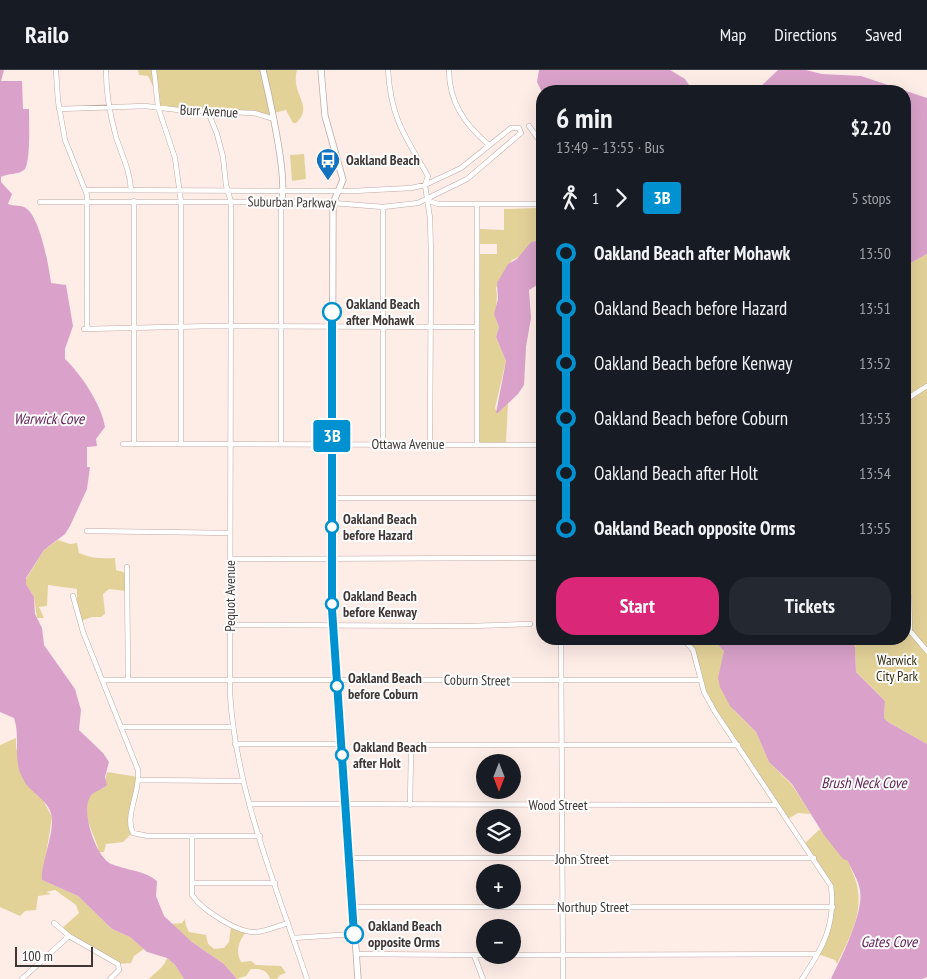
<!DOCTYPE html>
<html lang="en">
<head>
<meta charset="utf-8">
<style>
	:root { --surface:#171b24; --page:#242831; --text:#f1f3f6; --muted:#9ea1a6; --line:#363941; --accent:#db2777 }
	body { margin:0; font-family:"PT Sans Narrow",sans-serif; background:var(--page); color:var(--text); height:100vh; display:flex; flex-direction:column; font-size:19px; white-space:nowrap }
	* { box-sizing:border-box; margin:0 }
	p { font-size:16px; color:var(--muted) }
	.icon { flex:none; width:28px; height:28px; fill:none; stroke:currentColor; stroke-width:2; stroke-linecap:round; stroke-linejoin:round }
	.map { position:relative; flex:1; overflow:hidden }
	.side { position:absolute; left:536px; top:15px; width:375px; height:560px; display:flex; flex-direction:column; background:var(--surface); border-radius:20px; box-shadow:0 5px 20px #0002 }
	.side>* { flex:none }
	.badge { padding:0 10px; border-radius:4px; font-size:18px; line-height:32px }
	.needle { width:32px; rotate:180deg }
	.controls { position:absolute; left:476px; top:684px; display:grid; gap:10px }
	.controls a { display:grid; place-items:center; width:45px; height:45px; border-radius:50%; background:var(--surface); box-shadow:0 5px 20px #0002; font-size:25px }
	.scale { position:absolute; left:15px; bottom:12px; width:78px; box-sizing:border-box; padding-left:5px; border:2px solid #3f3735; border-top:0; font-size:14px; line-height:18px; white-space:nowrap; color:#3f3735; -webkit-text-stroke:4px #fdfdfd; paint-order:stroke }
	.map>.badge { position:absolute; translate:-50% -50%; box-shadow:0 0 0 2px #fff }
	.legs { display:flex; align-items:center; gap:8px; height:55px; padding:0 20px; font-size:16px }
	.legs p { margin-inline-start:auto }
	.overview { display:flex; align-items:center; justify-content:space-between; height:85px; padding:0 20px }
	h1 { font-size:28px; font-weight:800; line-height:38px }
	.button { display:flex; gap:10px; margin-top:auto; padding:10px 20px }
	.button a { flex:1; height:58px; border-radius:20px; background:var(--accent); color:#fff; font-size:20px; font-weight:800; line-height:58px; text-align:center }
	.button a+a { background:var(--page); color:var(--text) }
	ul { padding:0 20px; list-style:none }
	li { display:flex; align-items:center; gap:18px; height:55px; font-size:19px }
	li i { display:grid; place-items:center; width:8px; height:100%; margin:0 6px; background:currentColor }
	li i::after { content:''; width:12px; height:12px; margin:-6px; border:4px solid; border-radius:50%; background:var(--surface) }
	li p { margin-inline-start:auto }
	li:first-child i { background:linear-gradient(#0000 50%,currentColor 0) }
	li:last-child i { background:linear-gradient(currentColor 50%,#0000 0) }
	header { display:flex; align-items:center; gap:30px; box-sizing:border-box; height:70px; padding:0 25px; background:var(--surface); border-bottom:1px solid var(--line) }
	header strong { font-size:24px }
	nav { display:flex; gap:28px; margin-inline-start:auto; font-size:18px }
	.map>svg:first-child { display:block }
</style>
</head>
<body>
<header>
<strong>Railo</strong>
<nav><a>Map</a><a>Directions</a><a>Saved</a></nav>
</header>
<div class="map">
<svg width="927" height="909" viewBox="0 0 927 909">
	<rect width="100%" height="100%" fill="#feece7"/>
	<path fill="#e3d298" d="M138,0h159c-7,25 18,35 -1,53h-3l-7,-13 -20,5 -108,-9c-1,-11 -5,-20 -10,-30l-9,-1z
		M304,84l2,25 -14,2 -2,-26z
		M536,138c2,14 6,22 6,36l-6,-3 -5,1 -10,14 -9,4 -16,28c3,16 -4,24 3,39l-3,10 10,24 -11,47 3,5 10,-10 -2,40 -29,-1 3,-188h17v-10h-17v-15l24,1v-21z
		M927,184v490l-39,-22 -4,-4 1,-17 -29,-29 -1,-25 -5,-8h55v-373z
		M58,470l12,4 7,-1 2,10c11,5 24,6 36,5l1,12 10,3 -1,18 -16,-2 -6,5 2,20 -4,3h-9l-12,4 -3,-6v-26l-29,-4 -1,21 -8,1 5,11h-7l-3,-21 -8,-13v-5l18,-29z
		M683,569h29l12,12 -2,10 12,49 22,22 13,30 23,23 19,29 -13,-1 -10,6 -83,-123 -11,-41z
		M16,668v9l13,40 14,13 9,17 -10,63 36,16 34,33 18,8 14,12 -10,7 -3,7 -13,1 -57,-35 18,-16 -3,-8 -21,-15 -9,2 5,2 -13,2 -2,14 -11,1 -5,5 -20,-9v-162z
		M107,702l31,5 -8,38 2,18 -9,9 -17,2 -2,8h-5c-3,-18 -31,-57 5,-64z
		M820,759c8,12 19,21 28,31 2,3 2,8 4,11 16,35 0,61 -15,93l-2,-4 -17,-6 11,-25 2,-42 -26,-44z
		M185,849l1,7 3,6 17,3 2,9 6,5 10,-1 5,-6 2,-16 15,6c-7,9 -11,19 -5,30l10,-1 5,4 25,1 5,7 -6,2 -3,4h-7c-3,-10 -10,-10 -19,-10l-5,7 -9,3 -13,-15 -32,-22 -21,-18 11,-1z
		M167,888l8,7 9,14h-35c6,-7 15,-11 18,-21z"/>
	<path fill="#daa2ca" d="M0,0h4l-3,11h21l1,28h6c0,11 2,55 -5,61 -6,5 -16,3 -23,7v5l11,12 -4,10c6,3 14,0 19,5 13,10 22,57 24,74l15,2 7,41 -8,23v10c15,14 37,46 40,68l-9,12 1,7 -10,1v20h3l-3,22 -17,37 -5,8 -21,16 -18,28v6l8,13 1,17 7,14 2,17 31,44 6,21 -2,20 24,23 6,9 -4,15 2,8c-6,6 -14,5 -18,14 -7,15 7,58 22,65 15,6 35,7 46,17l-1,15 8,20 28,26 32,22 13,15h-53l-9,-14 -8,-7 -20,-6 -17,-15 -18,-8 -34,-33 -36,-16c-2,-11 11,-44 10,-61 -1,-19 -22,-25 -29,-40 -11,-19 -2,-41 -9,-61l-14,-6z
		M539,0h131l15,9 8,12 -151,1 -5,-10z
		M778,0h28l16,4 39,2 66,22v156l-22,12v-175h-182l14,-6 21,4z
		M536,171l6,3v38l-13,8 2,28 -5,29 -2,38 -6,9 -20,19h-2l10,-52 -10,-24 3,-10 -5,-13 4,-15 -1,-16 11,-19 9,-5 14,-17z
		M712,569h138l5,8 1,25 29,29 -1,17 4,4 39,22v233l-5,2h-91c10,-21 33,-66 29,-89 -2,-11 -8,-19 -12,-29l-5,-2 -19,-24 -32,-51 -23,-22 -13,-30 -26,-26 -10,-19 -2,-9 6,-27z"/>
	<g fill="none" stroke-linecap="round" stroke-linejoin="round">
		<g stroke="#bfaaa4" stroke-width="5.5">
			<path id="minor" d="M56,0l2,31 7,39 22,55v134
				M106,0c0,23 4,45 10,67 6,18 14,34 15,53
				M154,0l4,37 17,51 6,44v242
				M388,0c3,49 17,66 40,106l-3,9 5,33 1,37 -1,189
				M449,0c0,32 16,55 40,75
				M59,39l86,-3 34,4 75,3 20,6
				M208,42l9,22 6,23 3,28 5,17 -1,492c6,98 46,192 77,285
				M529,56l13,18
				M85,120l268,1 58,-3 14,-3 36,-17 50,-40h8l2,5 -54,46 -49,24 -35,4 -50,-4
				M426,130l12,4h104
				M134,131v243
				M40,132h241v242
				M477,134v240
				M84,259l130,-3 262,1
				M905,330l22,-14
				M123,374l419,1
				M383,374v-237
				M332,428h210
				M87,461l143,2
				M230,489l312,-1
				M127,497l1,113
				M905,510l4,18 1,33 17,20
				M73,526l10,36 55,138c3,20 -14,47 -5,63l15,3h112
				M230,555l241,1 59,-2
				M561,569l2,340
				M683,569l10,11 11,42 11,20 116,174c5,38 -8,62 -29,93
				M103,610h597
				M122,657h111
				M235,674h106
				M139,710l104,1
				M250,734l527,1
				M410,735l1,-54 8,-6h319
				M192,767v58c10,15 47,39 65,37 10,-1 21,-6 31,-9
				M349,788h465
				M193,813h82
				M353,837h480
				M54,853l15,13 49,28 1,6 -9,9
				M293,868l61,-4
				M356,884l129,1
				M474,885l9,24
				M512,885l305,-1
				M22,909l47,-43"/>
		</g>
		<g stroke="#bfaaa4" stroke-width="7">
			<path id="tertiary" d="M263,0c6,26 26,110 18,132l52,1
				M321,0l4,46 18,64 -10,23 -1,406 26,370"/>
		</g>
		<use href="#minor" stroke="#fff" stroke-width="4.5"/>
		<use href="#tertiary" stroke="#fff" stroke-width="5.5"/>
	</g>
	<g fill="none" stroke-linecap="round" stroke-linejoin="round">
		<g stroke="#fff" stroke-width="11">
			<path id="line-1" d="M332,242v297l22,325"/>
		</g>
		<use href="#line-1" stroke="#0092d0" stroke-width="8"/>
	</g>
	<defs>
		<g id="bus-pin" transform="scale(1.25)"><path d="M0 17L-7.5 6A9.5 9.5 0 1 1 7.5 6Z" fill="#1273bf" stroke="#fdfdfd"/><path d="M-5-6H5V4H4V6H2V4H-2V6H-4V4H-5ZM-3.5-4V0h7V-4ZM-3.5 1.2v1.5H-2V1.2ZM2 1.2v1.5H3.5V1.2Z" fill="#fff"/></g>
	</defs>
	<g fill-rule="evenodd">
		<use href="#bus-pin" x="328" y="90"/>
	</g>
	<g fill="#fff" stroke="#0092d0" stroke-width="2.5">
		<circle cx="332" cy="242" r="9"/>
		<circle cx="332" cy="457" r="6"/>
		<circle cx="332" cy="534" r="6"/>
		<circle cx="337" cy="616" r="6"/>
		<circle cx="342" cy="685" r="6"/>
		<circle cx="354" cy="864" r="9"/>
	</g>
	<g text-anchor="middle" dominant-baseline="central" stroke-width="4" stroke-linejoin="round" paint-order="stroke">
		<g font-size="14" fill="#3f3735" stroke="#fdfdfd">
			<text transform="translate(209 41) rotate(3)">Burr Avenue</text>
			<text transform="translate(292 132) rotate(1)">Suburban Parkway</text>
			<text x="408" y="374">Ottawa Avenue</text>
			<text transform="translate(230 526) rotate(-90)">Pequot Avenue</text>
			<text transform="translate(477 610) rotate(1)">Coburn Street</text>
			<text x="558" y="735">Wood Street</text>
			<text x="582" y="789">John Street</text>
			<text x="593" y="837">Northup Street</text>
		</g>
		<g font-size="14" font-weight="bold" fill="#3f3735" stroke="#fdfdfd" text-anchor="start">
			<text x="346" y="90">Oakland Beach</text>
		</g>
		<g font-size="14" font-weight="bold" fill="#3f3735" stroke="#fdfdfd" text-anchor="start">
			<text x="346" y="234">Oakland Beach<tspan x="346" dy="16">after Mohawk</tspan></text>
			<text x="343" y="449">Oakland Beach<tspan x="343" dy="16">before Hazard</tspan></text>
			<text x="343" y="526">Oakland Beach<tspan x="343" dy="16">before Kenway</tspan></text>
			<text x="348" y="608">Oakland Beach<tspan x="348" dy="16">before Coburn</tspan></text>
			<text x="353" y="677">Oakland Beach<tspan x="353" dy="16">after Holt</tspan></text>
			<text x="368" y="856">Oakland Beach<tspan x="368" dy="16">opposite Orms</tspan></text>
		</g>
		<g font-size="14" fill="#352d10" stroke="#fdfdfd">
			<text x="897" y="590">Warwick<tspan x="897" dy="16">City Park</tspan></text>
		</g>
		<g font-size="15" font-style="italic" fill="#662558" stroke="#fdfdfd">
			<text x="49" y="348">Warwick Cove</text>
			<text x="864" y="712">Brush Neck Cove</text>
			<text x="889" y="871">Gates Cove</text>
		</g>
	</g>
</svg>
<div class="controls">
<a><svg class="needle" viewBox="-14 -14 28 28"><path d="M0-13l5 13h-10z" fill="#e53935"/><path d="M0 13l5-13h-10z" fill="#9ea1a6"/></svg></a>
<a><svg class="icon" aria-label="layers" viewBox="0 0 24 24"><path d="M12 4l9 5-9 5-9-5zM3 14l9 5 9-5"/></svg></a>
<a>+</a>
<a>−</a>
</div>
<div class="scale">100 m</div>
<b class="badge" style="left:332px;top:366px;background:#0092d0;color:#fff">3B</b>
<section class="side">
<div class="overview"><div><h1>6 min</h1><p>13:49 – 13:55 · Bus</p></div><b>$2.20</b></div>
<div class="legs"><svg class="icon" aria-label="walk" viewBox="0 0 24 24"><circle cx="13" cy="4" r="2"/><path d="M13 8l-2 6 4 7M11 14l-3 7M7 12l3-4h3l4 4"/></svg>1<svg class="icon" aria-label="forward" viewBox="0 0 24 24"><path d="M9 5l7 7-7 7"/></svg><b class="badge" style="background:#0092d0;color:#fff">3B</b><p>5 stops</p></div>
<ul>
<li><i style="color:#0092d0"></i><b>Oakland Beach after Mohawk</b><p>13:50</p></li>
<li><i style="color:#0092d0"></i><span>Oakland Beach before Hazard</span><p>13:51</p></li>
<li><i style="color:#0092d0"></i><span>Oakland Beach before Kenway</span><p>13:52</p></li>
<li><i style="color:#0092d0"></i><span>Oakland Beach before Coburn</span><p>13:53</p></li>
<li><i style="color:#0092d0"></i><span>Oakland Beach after Holt</span><p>13:54</p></li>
<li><i style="color:#0092d0"></i><b>Oakland Beach opposite Orms</b><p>13:55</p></li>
</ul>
<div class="button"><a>Start</a><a>Tickets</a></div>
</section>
</div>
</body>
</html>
